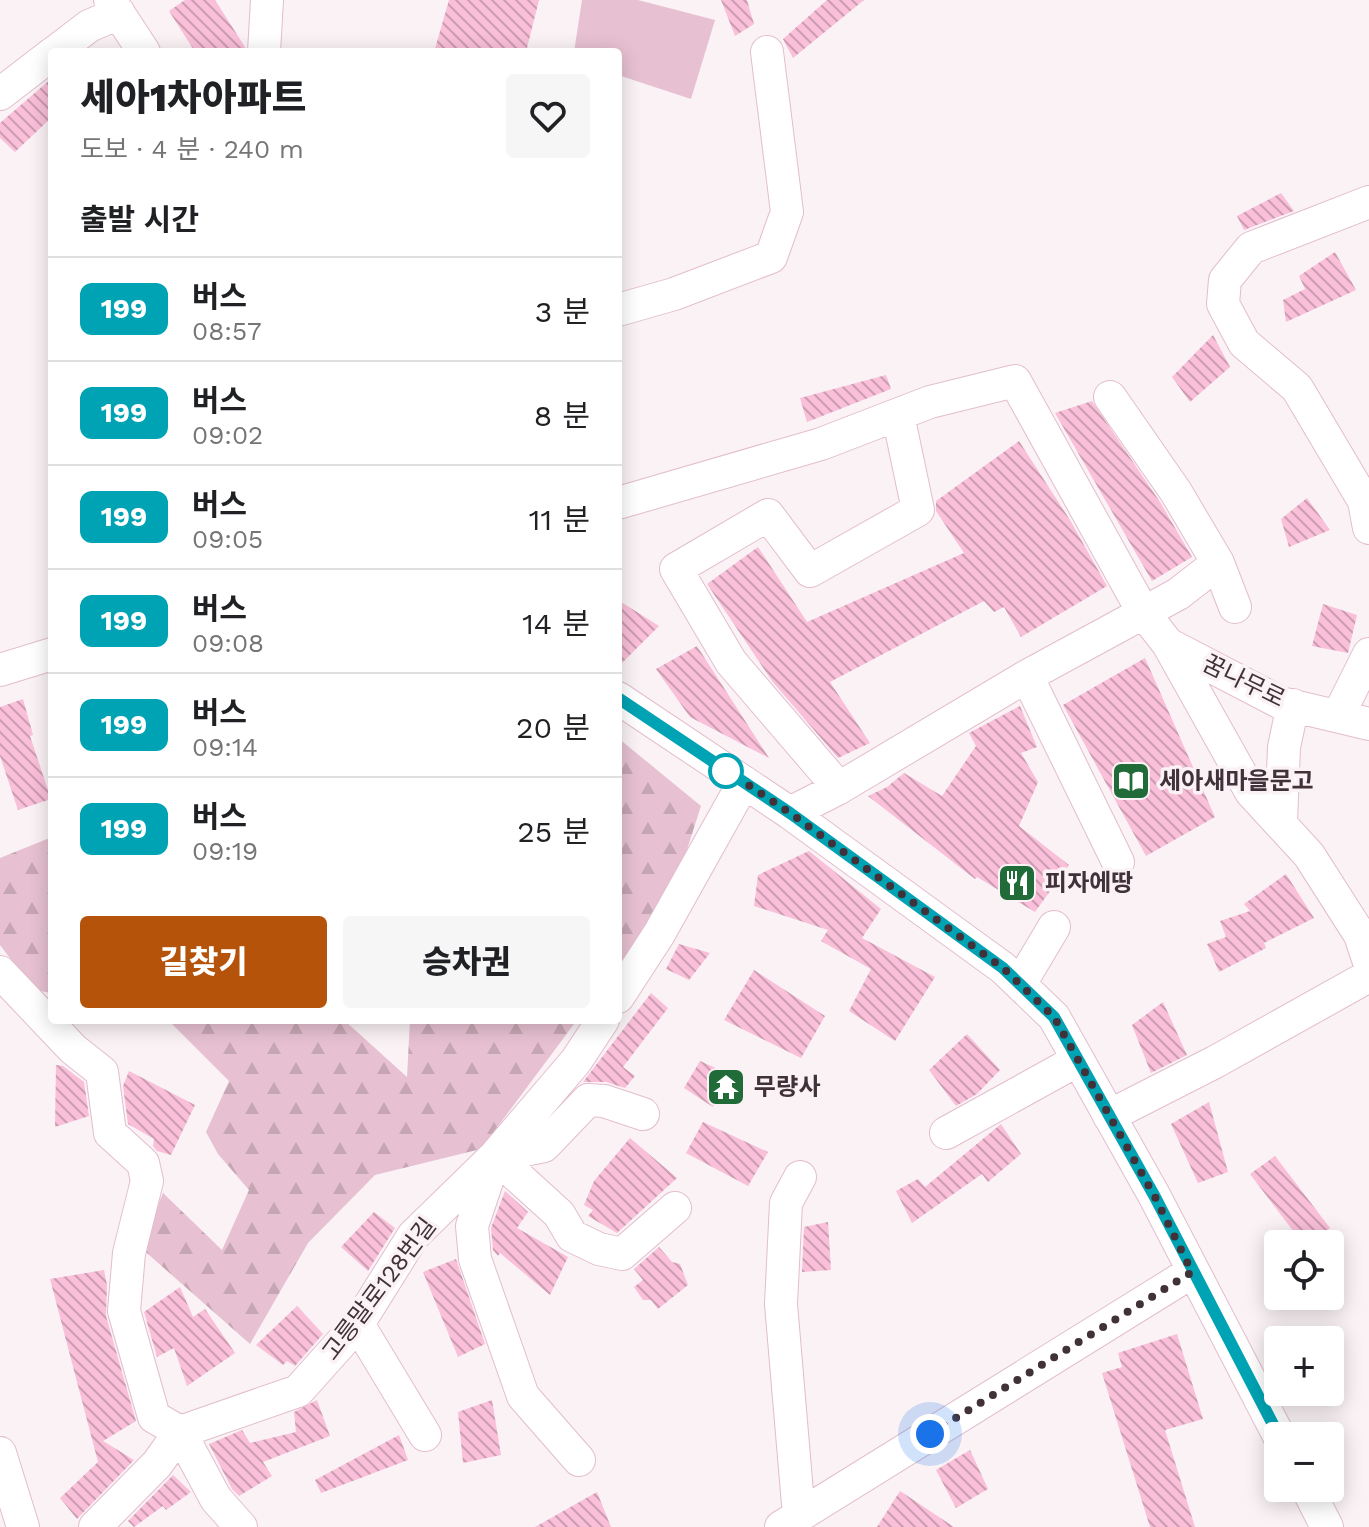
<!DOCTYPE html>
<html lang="ko">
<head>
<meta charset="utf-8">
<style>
	:root { --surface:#fff; --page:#f6f6f6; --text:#202124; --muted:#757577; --line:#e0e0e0; --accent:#b45309 }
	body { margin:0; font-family:"Work Sans","Noto Sans KR",sans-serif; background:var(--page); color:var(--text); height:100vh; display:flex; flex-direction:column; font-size:30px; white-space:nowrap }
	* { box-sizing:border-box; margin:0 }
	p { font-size:26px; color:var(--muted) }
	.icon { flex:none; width:44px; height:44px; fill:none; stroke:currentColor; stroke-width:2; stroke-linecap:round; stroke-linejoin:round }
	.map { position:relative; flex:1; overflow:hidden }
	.panel { position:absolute; left:48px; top:48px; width:574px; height:976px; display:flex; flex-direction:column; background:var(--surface); border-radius:8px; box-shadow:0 4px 20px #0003 }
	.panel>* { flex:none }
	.badge { padding:0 16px; border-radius:12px; font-size:28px; line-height:52px }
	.fabs { position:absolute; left:1264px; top:1230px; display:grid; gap:16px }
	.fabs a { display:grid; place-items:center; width:80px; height:80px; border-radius:8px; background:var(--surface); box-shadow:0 4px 20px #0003; font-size:40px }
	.you { position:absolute; width:40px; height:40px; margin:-20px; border:6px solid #fff; border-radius:50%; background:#1a73e8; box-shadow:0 0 0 12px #1a73e833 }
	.map>.badge { position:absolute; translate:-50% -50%; box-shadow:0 0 0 4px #fff }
	h2 { padding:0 32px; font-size:30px; line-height:72px }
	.round { display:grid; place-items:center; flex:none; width:84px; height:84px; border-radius:8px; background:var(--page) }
	.headline { display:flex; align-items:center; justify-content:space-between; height:136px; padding:0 32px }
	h1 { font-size:38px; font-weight:800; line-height:60px }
	.cta { display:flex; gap:16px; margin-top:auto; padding:16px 32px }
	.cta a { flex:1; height:92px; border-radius:8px; background:var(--accent); color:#fff; font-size:32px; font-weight:800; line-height:92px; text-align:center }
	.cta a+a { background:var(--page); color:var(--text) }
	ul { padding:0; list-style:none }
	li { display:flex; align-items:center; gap:24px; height:104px; padding:0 32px; border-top:2px solid var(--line) }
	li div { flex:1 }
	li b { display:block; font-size:30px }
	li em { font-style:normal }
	li .badge { min-width:88px; font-weight:700; text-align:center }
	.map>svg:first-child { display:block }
</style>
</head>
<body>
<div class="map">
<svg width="1369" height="1527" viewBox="0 0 1369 1527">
	<defs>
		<pattern id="forest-firs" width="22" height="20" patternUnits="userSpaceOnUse" patternTransform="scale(2)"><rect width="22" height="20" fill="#e7c1d1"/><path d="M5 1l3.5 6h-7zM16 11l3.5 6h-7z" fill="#c7a6b4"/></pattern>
		<pattern id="building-back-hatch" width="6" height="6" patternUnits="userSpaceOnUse" patternTransform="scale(2)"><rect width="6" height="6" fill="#fabfd9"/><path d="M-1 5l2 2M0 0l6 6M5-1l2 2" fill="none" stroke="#cc9cb1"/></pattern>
	</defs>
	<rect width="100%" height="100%" fill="#faf2f5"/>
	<path fill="#e7c1d1" d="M582,0h56l77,20 -24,79 -73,-24v-23h-44z"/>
	<path fill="url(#forest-firs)" d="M618,738l83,68 -27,84 -56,75z
		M52,837v156l-18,-3 -34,-45v-87z
		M168,1020h176l63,57 3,-57h167l-96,129 -106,26 -67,68 -58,101 -110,-97 23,-54 59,57 27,-60 -31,-36 -12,-22 23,-51z"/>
	<path fill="url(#building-back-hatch)" d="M185,0h30l30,47v5h-50l-26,-41z
		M449,0h90l-13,52h-92z
		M721,0h26l7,24 -19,12z
		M827,0h37l-71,58 -10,-19z
		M52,78v39l-37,35 -15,-14v-15z
		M1281,193l13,18 -50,19 -7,-14z
		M1335,252l21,38 -70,32 -3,-22 22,-11 -6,-13z
		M1213,335l17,32 -40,35 -18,-25z
		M886,375l5,14 -84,33 -7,-24z
		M1092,401l68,101 32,55 -40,24 -97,-168z
		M1019,441l51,79 37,66 -86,51 -17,-30 -10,5 -10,-11 -154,81 40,61 -32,15 -66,-77 -65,-97 51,-37 49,75 157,-69 -28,-42v-10z
		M1307,498l23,32 -41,17 -8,-28z
		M618,600l41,26 -41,41z
		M1323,604l34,11 -9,38 -36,-7z
		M697,646l72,112 -79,-41 -34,-48z
		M1145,658l70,159 -69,39 -83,-151z
		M23,699l10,36 -3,1 21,63 -33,11 -18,-54v-49z
		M1020,706l17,41 -16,6 17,29 -19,44 50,39 -34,47 -58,-35 -2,2 -107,-83 19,-9 17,-14 38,23 34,-50 -7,-13z
		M809,851l72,58 -19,29 73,39 -40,64 -46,-30 22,-42 -50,-28 7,-11 -74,-24 4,-31z
		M1286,874l28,44 -50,25 2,5 -47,24 -12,-28 19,-7 -6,-16 30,-10 -6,-7z
		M679,944l31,9 -21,27 -23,-11z
		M754,970l71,46 -24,42 -77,-38z
		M651,993l17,15 -45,59 12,9 -10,12 -19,-6h-23z
		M1163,1002l24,53 -36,18 -19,-48z
		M967,1034l33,36 -23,24 -21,12 -27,-36z
		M700,1061l27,12 -14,34 -29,-19z
		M56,1065l7,1 21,16 5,34 -34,11z
		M129,1071l66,34 -24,50 -14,-4 -4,-5 1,-7 -26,-15 -5,-38z
		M1209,1102l19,70 -30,11 -27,-59z
		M703,1122l65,30 -20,34 -62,-33z
		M1001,1124l20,30 -33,28 -6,-8 -70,49 -16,-32 22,-12 7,8z
		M630,1138l47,40 -60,55 -29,-17 5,-6 -9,-5 10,-24z
		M1275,1156l55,72 -21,16h-6l-53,-70z
		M505,1191l23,21 -11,16 51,29 -18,38 -50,-42 -2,3 -5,-6 -2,-22z
		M374,1212l21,16 -27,43 -27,-24z
		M828,1222l3,48 -29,2 2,-45z
		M659,1247l13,15 8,2 8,21 -30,24 -7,-9h-8l-9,-13 9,-7 -9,-11z
		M456,1259l29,85 -27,13 -35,-85z
		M104,1270l3,15 -1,31 30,105 -33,20 31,19 -57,59 -17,-21 38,-36 -48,-183z
		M180,1287l13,30 12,-8 30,44 -48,33 -13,-38 -17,9 -13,-45z
		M297,1306l26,28 -28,32 -8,-5 -4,4 -27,-20z
		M1177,1334l26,85 -38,11 30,97h-45l-48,-154 20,-6 -4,-14z
		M317,1400l13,36 -67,26 9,14 -33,20 -7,-7 -23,-45 33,-14 8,13 46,-11 -2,-20z
		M492,1400l9,55 -38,8 -5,-51z
		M399,1435l9,25 -87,33 -6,-13z
		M970,1450l18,39 -32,19 -20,-38z
		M173,1475l18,17 -25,18 -3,-4 -29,21 -6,-6z
		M900,1491l54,36h-77z
		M597,1492l14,35h-76z"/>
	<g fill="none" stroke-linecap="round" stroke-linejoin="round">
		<g stroke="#e3bdce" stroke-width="34">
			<path id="minor" d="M110,0l34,52
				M55,52l34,-26 30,-13
				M264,52l3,-52
				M0,94l52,-40
				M1369,202l-118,46 -26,32 -2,24 21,39 53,45 67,113 5,27
				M618,310l56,-16 97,-37 16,-45 -20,-160
				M1110,397l66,95 42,71 17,44
				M618,503l203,-59 109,-42 85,-21 128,231 25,32 83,148 58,63 51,80 9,27
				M1168,644l113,59 88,21
				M0,670l52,-16
				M1027,676l91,186
				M618,698l172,115 213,155 51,49 101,180 124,239
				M1338,716l31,-62
				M839,788l-108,-126 -55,-93 92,-54 42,56 108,-61 -20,-95
				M790,813l49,-25 188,-112 151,-82 40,-31
				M1281,823l3,-76 9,-42
				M0,972l73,77 29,23 8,61 33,30 4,18 -18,72 -5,58 30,106 26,15 36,67 25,28
				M1020,984l34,-57
				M618,997l41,-63 85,-152
				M1109,1116l106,-54 154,-86
				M946,1133l132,-73
				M495,1156l64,58 13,22 27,13 23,5 53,-46
				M495,1156l49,-10 44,-46 16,1 39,13
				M493,1163l-21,63 3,33 48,137 56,64
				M358,1324l67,111
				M0,1453l23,74
				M1307,1488l20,39
				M799,1516l-18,-212 5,-101 14,-26
				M95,1527l62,-63 23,-32 118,-41 60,-67 55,-88 82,-80 81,-95 27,-41
				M781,1527l411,-255"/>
		</g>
		<use href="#minor" stroke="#fff" stroke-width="32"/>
	</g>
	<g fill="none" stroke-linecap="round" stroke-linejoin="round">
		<g stroke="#fff" stroke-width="18">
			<path id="line" d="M618,698l172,115 213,155 51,49 101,180 124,239"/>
		</g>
		<use href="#line" stroke="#00a3b4" stroke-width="12"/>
		<path stroke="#413239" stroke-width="8" stroke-dasharray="0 14.4" d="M726,771l-6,-5 70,47 213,155 51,49 101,180 37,75 -262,162"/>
	</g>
	<defs>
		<g id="library-square" transform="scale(2)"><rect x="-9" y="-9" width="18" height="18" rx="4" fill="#216b39" stroke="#faf2f5"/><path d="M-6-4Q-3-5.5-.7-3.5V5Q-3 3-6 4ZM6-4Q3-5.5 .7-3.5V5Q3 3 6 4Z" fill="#fff"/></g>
		<g id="restaurant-square" transform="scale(2)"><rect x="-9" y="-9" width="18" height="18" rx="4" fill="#216b39" stroke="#faf2f5"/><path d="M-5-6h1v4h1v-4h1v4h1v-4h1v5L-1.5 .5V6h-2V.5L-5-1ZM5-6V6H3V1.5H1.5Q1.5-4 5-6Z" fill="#fff"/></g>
		<g id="temple-square" transform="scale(2)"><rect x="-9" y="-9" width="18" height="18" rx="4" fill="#216b39" stroke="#faf2f5"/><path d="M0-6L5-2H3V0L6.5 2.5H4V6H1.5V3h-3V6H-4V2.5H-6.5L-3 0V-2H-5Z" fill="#fff"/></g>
	</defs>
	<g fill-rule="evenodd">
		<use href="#library-square" x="1131" y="781"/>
		<use href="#restaurant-square" x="1017" y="883"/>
		<use href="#temple-square" x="726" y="1087"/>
	</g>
	<circle fill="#fff" stroke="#00a3b4" stroke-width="4" cx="726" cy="771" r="16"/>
	<g text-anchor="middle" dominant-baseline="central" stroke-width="7" stroke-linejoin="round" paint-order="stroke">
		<g font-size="24" fill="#413239" stroke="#faf2f5">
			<text transform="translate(1244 681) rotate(26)">꿈나무로</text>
			<text transform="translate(379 1289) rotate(-53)">고릉말로128번길</text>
		</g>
		<g font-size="24" font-weight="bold" fill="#413239" stroke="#faf2f5" text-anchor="start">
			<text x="1159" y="781">세아새마을문고</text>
			<text x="1045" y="883">피자에땅</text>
			<text x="754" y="1087">무량사</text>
		</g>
	</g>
</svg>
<div class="fabs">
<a><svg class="icon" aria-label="locate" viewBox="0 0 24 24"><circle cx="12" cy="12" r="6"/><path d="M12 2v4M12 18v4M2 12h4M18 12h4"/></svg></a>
<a>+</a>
<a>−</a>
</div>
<div class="you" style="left:930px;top:1434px"></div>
<section class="panel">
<div class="headline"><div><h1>세아1차아파트</h1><p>도보 · 4 분 · 240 m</p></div><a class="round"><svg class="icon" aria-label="heart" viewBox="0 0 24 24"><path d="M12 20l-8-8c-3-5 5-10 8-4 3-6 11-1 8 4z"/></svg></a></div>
<h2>출발 시간</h2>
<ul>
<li><span class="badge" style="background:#00a3b4;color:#fff">199</span><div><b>버스</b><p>08:57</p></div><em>3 분</em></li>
<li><span class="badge" style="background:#00a3b4;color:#fff">199</span><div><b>버스</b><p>09:02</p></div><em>8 분</em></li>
<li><span class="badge" style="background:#00a3b4;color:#fff">199</span><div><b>버스</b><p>09:05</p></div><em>11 분</em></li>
<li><span class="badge" style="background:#00a3b4;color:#fff">199</span><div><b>버스</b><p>09:08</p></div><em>14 분</em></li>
<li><span class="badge" style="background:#00a3b4;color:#fff">199</span><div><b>버스</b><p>09:14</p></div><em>20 분</em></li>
<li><span class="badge" style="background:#00a3b4;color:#fff">199</span><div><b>버스</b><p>09:19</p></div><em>25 분</em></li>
</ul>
<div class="cta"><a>길찾기</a><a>승차권</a></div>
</section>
</div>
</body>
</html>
